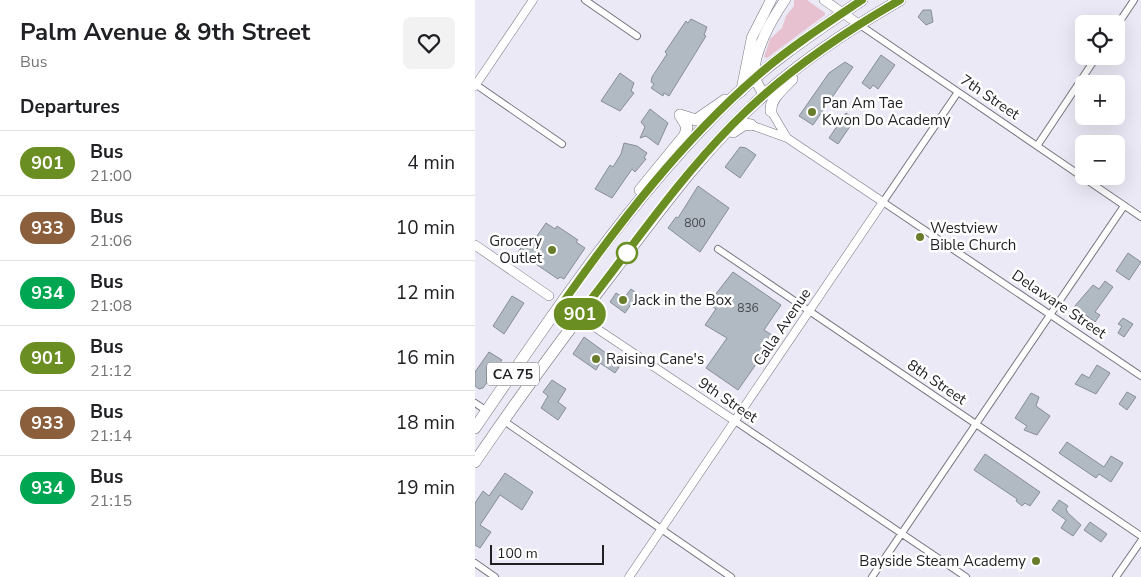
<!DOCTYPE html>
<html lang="en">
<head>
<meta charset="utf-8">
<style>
	:root { --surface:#fff; --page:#f2f2f2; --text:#202124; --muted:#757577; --line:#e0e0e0 }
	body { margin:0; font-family:"Nunito Sans",sans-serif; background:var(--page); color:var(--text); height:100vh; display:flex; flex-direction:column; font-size:19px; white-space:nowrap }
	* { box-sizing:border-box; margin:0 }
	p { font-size:16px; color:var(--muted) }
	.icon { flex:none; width:28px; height:28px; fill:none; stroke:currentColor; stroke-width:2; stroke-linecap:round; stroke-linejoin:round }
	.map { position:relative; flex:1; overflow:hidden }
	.side { display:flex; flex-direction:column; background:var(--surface); width:475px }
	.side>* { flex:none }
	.badge { padding:0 10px; border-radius:16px; font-size:18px; line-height:32px }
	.buttons { position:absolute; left:600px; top:15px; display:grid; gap:10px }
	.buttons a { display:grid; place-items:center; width:50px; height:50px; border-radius:8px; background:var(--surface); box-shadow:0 5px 20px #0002; font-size:25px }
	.scale { position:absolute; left:15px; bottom:12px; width:114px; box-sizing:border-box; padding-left:5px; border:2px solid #201f23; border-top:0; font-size:14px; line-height:18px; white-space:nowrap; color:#201f23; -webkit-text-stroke:4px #fff; paint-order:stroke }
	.map>.badge { position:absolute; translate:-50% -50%; box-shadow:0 0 0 2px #fff }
	h2 { padding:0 20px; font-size:19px; line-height:45px }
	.round { display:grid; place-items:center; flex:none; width:52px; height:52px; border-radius:8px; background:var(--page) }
	.head { display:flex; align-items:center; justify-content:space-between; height:85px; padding:0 20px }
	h1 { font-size:24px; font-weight:700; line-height:38px }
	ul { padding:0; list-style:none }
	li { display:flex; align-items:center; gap:15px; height:65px; padding:0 20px; border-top:1px solid var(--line) }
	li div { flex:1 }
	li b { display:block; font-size:19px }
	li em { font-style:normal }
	li .badge { min-width:55px; font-weight:700; text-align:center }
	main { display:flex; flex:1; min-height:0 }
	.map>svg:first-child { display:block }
</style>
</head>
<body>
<main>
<section class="side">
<div class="head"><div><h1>Palm Avenue &amp; 9th Street</h1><p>Bus</p></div><a class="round"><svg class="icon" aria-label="heart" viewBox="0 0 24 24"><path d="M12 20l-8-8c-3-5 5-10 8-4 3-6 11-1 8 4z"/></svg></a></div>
<h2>Departures</h2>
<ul>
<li><span class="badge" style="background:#6b8e23;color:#fff">901</span><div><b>Bus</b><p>21:00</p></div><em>4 min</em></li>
<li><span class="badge" style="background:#8b5e3c;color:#fff">933</span><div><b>Bus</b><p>21:06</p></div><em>10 min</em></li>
<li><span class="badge" style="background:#00a651;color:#fff">934</span><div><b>Bus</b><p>21:08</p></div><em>12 min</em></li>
<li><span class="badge" style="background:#6b8e23;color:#fff">901</span><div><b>Bus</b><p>21:12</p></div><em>16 min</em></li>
<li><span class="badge" style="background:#8b5e3c;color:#fff">933</span><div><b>Bus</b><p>21:14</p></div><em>18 min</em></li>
<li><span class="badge" style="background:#00a651;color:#fff">934</span><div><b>Bus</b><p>21:15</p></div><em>19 min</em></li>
</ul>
</section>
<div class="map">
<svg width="666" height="577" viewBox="0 0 666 577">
	<rect width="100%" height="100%" fill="#eae9f5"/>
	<path fill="#e7c1cf" d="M319,0h13l18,13v2l-58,43 -3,-1 6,-18 12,-11 4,-12 8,-10z"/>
	<path fill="#b1b9c2" stroke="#878e97" d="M448,10h8l2,12 -7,3 -8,-8z
		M216,19l16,8 -3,8 2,1 -37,60 -5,-3 -1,3 -12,-8 3,-4 -3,-2 1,-5 15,-23 -2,-2 21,-31 2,2z
		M406,55l14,10 -17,24 -5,-4 -3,4 -8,-6z
		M370,62l8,5 -40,58 -14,-9 30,-43z
		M145,73l14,10 -3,8 3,2 -14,18 -19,-10z
		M175,109l18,14 -10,22 -12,-9 -6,2 5,-11 -4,-5z
		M371,113l9,6 -17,25 -9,-6z
		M149,143l13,3 10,7 -3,5 2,1 -11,13 -3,-3 -20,29 -17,-9 15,-24 3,2 8,-13z
		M265,147l6,1 10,7 -16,23 -15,-11z
		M223,186l31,22 -29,44 -32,-24 8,-11 2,1z
		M71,223l9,6 2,-3 21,14 -2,2 9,6 -21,31 -4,-2 -2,2 -40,-27 7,-10 5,4z
		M653,253l13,9 -12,18 -13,-9z
		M258,272l48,33 -17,25 11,7 -37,53 -32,-22 21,-30 -22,-13 11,-16 -8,-5z
		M630,281l8,6 -18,25 5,3 -5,7 -21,-15 19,-22 6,4z
		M156,289l7,5 -13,19 -15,-11 6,-9 8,5z
		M37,296l12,7 -20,31 -11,-8z
		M648,318l10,6 -9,13 -6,-4 4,-7 -4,-2z
		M109,337l37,27 -6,9 -15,-10 -4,7 -23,-16z
		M14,352l13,8 -19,28 -4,1 -4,-3v-14z
		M622,365l13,8 -14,21 -21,-10 7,-10 7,4z
		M77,380l14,9 -8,13 8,6 -8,12 -17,-12 7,-12 -5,-4z
		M652,392l9,5 -9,13 -8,-6z
		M556,393l8,4 -3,9 14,10 -13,19 -13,-5 3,-4 -12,-8z
		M592,442l37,25 7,-11 12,7 -12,19 -12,-8 -3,4 -37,-25z
		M510,454l55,38 -10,14 -5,-3 -3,3 -6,-5 1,-2 -43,-29z
		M30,473l28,19 -11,18 -22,-15 -20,30 11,7 -11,16 -5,-3v-42l8,-12 6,5z
		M584,500l9,6 -2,3 2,4 13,12 -8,11 -12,-8 5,-8 -14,-10z
		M615,522l17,12 -6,8 -17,-12z"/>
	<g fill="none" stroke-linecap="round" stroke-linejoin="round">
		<g stroke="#75757f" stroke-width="8">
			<path id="minor" d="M110,0l52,36
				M385,25l281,192
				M641,27l18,-27
				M0,84l87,60
				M483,92l-75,110 258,174
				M562,146l60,-90
				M243,249l423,287
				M0,403l12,8
				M29,421l227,156
				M260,421l231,156
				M0,563l20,14
				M397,577l252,-371
				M641,577l25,-36"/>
		</g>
		<g stroke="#75757f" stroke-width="9">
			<path id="tertiary" d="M0,86l58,-86
				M296,111l16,27
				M103,316l157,105
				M154,577l254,-375 -96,-64 -36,-13"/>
		</g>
		<g stroke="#75757f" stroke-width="10">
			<path id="secondary" d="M349,0l36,25
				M0,245l74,51
				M87,305l16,11"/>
		</g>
		<g stroke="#75757f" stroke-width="11">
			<path id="primary" d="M266,92l11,-55 19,-37
				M289,95c-3,-6 -8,-12 -9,-18 -3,-24 17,-58 30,-77"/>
		</g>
		<g stroke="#75757f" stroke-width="12">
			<path id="trunk" d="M296,111c-1,-13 13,-23 21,-32
				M205,115l16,5 29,-20
				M258,132l12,-8 6,1
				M165,190l45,-55 2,-8 -7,-12
				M0,428c75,-110 150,-222 244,-317 42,-43 93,-77 143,-111
				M0,462c45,-67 93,-131 142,-195 46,-61 90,-121 147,-172 40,-36 89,-68 136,-95"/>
		</g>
		<use href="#minor" stroke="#fff" stroke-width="6"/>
		<use href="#tertiary" stroke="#fff" stroke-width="8"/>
		<use href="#secondary" stroke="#fff" stroke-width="9"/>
		<use href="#primary" stroke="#fff" stroke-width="10"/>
		<use href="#trunk" stroke="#fff" stroke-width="11"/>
	</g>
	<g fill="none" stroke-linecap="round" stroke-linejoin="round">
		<g stroke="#fff" stroke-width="11">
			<path id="line" d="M387,0c-36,24 -73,48 -105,76 -76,66 -138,147 -195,228l16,12c51,-64 97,-133 155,-192 48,-49 108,-90 167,-124"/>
		</g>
		<use href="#line" stroke="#6b8e23" stroke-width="8"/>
	</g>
	<g fill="#687c2c" stroke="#fff" stroke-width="2">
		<circle cx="337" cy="112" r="5"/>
		<circle cx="445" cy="237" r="5"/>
		<circle cx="77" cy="250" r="5"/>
		<circle cx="148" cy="300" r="5"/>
		<circle cx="121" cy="359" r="5"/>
		<circle cx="561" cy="561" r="5"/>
	</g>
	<circle fill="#fff" stroke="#6b8e23" stroke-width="2.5" cx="152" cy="253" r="10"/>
	<g text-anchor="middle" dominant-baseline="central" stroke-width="5" stroke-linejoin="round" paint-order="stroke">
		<g font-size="12" fill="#44464b">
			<text x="220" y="223">800</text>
			<text x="273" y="308">836</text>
		</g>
		<rect fill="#fff" stroke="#636265" stroke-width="1" x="12" y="362.5" width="52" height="23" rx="4"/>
		<g font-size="14" font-weight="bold" fill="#201f23">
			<text x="38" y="374">CA 75</text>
		</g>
		<g font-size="15" fill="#201f23" stroke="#fff">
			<text transform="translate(515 97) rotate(34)">7th Street</text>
			<text transform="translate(584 304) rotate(34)">Delaware Street</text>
			<text transform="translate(307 327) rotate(-56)">Calla Avenue</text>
			<text transform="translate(462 382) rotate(34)">8th Street</text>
			<text transform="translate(253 400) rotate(34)">9th Street</text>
		</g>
		<g font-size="15" fill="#201f23" stroke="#fff" text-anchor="start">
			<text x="347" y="103">Pan Am Tae<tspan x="347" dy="17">Kwon Do Academy</tspan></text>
			<text x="455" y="228">Westview<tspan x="455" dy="17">Bible Church</tspan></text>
			<text x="67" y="241" text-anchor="end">Grocery<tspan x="67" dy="17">Outlet</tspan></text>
			<text x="158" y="300">Jack in the Box</text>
			<text x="131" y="359">Raising Cane's</text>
			<text x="551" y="561" text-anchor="end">Bayside Steam Academy</text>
		</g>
	</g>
</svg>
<div class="buttons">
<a><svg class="icon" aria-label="locate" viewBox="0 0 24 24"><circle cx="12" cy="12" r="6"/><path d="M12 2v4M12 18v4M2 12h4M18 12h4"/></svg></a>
<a>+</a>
<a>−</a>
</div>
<div class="scale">100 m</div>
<b class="badge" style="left:105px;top:314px;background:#6b8e23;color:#fff">901</b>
</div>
</main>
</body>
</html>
